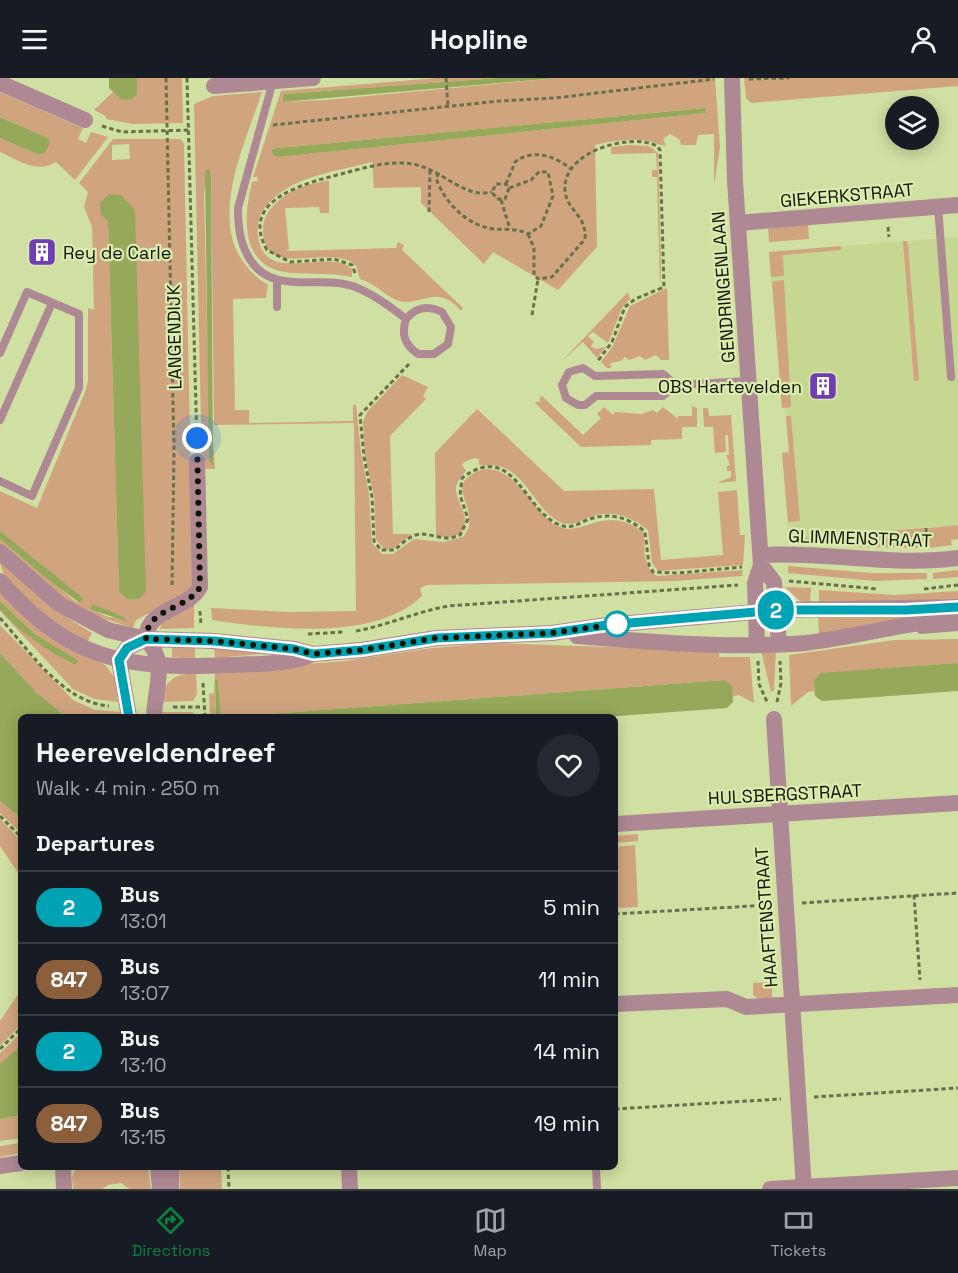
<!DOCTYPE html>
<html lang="en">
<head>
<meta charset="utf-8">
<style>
	:root { --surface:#171b24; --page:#242831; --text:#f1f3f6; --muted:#9ea1a6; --line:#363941; --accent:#0b8043 }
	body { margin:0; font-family:"Space Grotesk",sans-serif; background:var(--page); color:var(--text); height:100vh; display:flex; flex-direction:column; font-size:22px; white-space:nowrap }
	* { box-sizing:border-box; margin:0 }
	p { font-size:20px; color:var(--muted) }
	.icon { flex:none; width:33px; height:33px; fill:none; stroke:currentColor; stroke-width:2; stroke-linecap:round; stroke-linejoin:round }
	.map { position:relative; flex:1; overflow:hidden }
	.drawer { position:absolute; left:18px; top:636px; width:600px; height:456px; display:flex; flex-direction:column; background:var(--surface); border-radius:9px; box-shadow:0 3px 15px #0003 }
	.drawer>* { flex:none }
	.badge { padding:0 12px; border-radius:20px; font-size:21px; line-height:39px }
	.tools { position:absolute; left:885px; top:18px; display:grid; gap:12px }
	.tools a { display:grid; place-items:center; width:54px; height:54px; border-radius:50%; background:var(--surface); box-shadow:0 3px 15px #0003; font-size:30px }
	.you { position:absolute; width:30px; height:30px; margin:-15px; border:4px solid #fff; border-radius:50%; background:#1a73e8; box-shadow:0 0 0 9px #1a73e833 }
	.map>.badge { position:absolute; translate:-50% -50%; box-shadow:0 0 0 3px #fff }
	h2 { padding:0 18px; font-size:22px; line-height:54px }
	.round { display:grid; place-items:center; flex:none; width:63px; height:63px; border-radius:32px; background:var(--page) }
	.overview { display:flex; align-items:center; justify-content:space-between; height:102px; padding:0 18px }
	h1 { font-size:28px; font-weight:600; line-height:45px }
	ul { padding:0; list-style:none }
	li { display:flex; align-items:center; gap:18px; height:72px; padding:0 18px; border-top:2px solid var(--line) }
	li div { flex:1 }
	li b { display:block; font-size:22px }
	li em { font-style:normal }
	li .badge { min-width:66px; font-weight:700; text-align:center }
	header { display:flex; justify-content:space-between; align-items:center; height:78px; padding:0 18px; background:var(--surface); font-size:27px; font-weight:600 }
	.menu { display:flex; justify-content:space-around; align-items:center; height:84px; border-top:2px solid var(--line); background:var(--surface); font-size:16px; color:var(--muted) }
	.menu a { display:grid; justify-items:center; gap:3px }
	.menu .on { color:var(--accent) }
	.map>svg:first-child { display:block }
</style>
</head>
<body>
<header><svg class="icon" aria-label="menu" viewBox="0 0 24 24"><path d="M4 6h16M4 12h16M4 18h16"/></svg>Hopline<svg class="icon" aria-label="person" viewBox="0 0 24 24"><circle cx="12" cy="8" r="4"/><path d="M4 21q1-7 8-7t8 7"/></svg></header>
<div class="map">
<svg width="958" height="1111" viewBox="0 0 958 1111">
	<rect width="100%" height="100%" fill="#d0dfa2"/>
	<path fill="#c6d792" d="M958,159v288l-169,14 -7,-86 7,-1 -4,-44h-3l-13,-156z"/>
	<path fill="#d1a480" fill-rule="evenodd" d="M137,0h45l1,45 -50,1 -27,-5v-3l-12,-6 20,-19 8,8 15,-5z
		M437,0h61l-214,16 -2,8 43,-2 232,-22h158l5,69 -6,38v-51l-16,1 -2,10h-15l-2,-6 -9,-5 -7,5 3,7c-5,0 -11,-4 -18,-5 -18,-3 -36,0 -53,4l2,102 -39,43 -65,-38 -9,12 -63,-61v-16l-47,1 -2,-26c-36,10 -79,13 -105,43 -8,9 -10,18 -9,30 5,53 71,11 94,34v8c-21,-4 -40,-3 -60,-4 -52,-3 -49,-55 -40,-91l6,-1 -1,-4h-4l28,-86zM704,30l2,5 -428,44 1,-9z
		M744,0h214v8l-207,17 -5,-5z
		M0,14l83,36 -5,11 8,4 5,-11 17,5 -33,43 -19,-18c-19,12 -38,-2 -56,-10v-14l39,17 6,-3 3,-14 -48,-21z
		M262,14c-20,61 -65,149 6,193l-2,13 -33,1 2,111h14v13l104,-2v-16h3l5,48 8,41 3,49 10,11h11l21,-15 29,3 20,-5c19,-22 -12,-46 4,-59 38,-32 63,30 87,46 27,18 49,-24 90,9 1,15 -2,34 13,43l86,-6 -1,6 -68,5 -247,4 -7,3 2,8c-47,46 -150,33 -210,24l-1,-12 78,4 67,-1 -2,-188 -140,2 -3,-254 -7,21 4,176 7,101h-13l-8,-365 19,-8z
		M113,61h68l3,5 9,440 -7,10 -50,26 -3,8 -58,-19 -75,-64v-6l75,62 4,2 3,-4 -82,-68v-40l37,17 48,-116 3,-11v-73l6,2 -2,-83 -8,-20 4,-15 -9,-9zM129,66l1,15 -18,1v-15zM109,116l29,405h-11l-8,-9 -11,-369 -7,-6v-12zM93,526l31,14 -16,-1 -13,-6z
		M628,67l21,1 9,7 3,116 -1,18 -3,-110h-5v-7h5l-1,-17 -45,1v-7z
		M329,102v33h-9l-1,-6 -34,1 4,41 -3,2 110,-3 2,-6 6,3 -2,5 61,58 -2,3c-25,-30 -41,-2 -65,-11 -12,-5 -20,-16 -36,-21l-4,-13c-24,-24 -90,15 -93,-33 -1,-15 7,-26 19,-35 14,-11 29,-14 47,-18z
		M808,146l1,15 -40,3 -1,-15z
		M903,163h4l1,4 11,135 -5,1z
		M841,168v4l-58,5 1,21 -13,1 -2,-25z
		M717,178h1l7,98h-5z
		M784,202l7,127 -9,1 -10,-127z
		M667,210l2,72h-8l-5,-5 -11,5 -5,-4 -11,4 -4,-3 -4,4 -11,2 1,5h-4l-6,-6 12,-16 17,-40z
		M628,214l2,7 -8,9 -14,35 -15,-11 -5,4 6,6 -3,4 4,3 11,-2 -9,11 -14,-16 -21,19z
		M402,297l26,12 -5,9 3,3 -36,37 3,98h19l-18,14 -9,2 -9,-10 -2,-44 -9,-40 -2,-34 4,-10z
		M542,318l41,39 18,-17 -4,-4 7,-7 9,8 2,-3 27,2 11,-4 4,3 6,-6 15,12v-3h14v-10l5,2v19h-15v12l-31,1v5l-70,2 -46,-44 3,-2 4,2 -3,-4z
		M703,330h5l1,8 22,-1 5,66 -19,2 14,-6v-6h-4v-5l3,-1 -4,-10h3l-1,-20h-3l1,17 -11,1 -2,-26h-9z
		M477,331l87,82 90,-2 7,71 62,-5 -5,-63 19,-2 3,45h5l-2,30 -85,6 -6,-8 -4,-33c-17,-13 -33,-20 -55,-14 -11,3 -19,11 -31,7 -26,-11 -33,-46 -60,-56 -7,-3 -15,-1 -23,-2v-6l-5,-1 -10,4 -2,3 4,6c-5,5 -9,10 -10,17 -1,14 22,38 -1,48 -7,2 -13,1 -19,-1l-1,-82z
		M786,338h5l9,105 -12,1 -6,-69 7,-1z
		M958,447v14l-7,1 1,5 -22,3 -2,-20z
		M924,450l2,20 -66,-1 -71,-8z
		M0,482l49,46 43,27 -5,10c-24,-12 -87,-55 -87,-83z
		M788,488l83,7h56v6l-52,2 -87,-8z
		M958,492v7l-25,2v-6z
		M785,509l26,1 -1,15 -10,-2z
		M819,512l75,5 64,-4v10l-139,3z
		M0,513l106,75 8,11 4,25 -24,-3 -21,-10 -73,-78v-2l31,29 43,26 -38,-29 -36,-34z
		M194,525v25l-34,1 2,-8z
		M818,536h105l-104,22z
		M0,547l73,75 22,10 26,2 2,5h-57c-26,-18 -45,-41 -66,-64z
		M958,561v24l-138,11 -6,9 1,11 -1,-3 -6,1 -17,14 -2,-51 106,-15z
		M494,565l225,8v6h31l4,46 -15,-8 -6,1 -1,3 -1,-11 -6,-8 -469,35 -2,2h-33l-3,-37 -3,1 1,36h-6l-1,-23 5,-1 1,-22 130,-10 87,-13z
		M195,567v14l-23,-2v-11z
		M214,568l47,6v2l-46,4z
		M761,572h15l-2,40 -3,2z
		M196,595l1,21 -4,7 -34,1c7,-22 14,-28 37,-29z
		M159,634h33l6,5h-39z
		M0,723l21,17v15l-21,-20z
		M0,741l21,22v36l-21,-31z
		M638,756v7l-23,2v-7z
		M635,767l3,62 -23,1v-61z
		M772,904v18l-10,1 -9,-6v-12z
		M21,912v34l-21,22v-25z
		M21,955v12l-21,19v-11z
		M21,1037v23l-21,3v-22z
		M21,1065v10l-21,4v-11z
		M76,1089h72l3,22h-22l-8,-6 -13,2 -5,4h-30l-1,-12z
		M179,1089h42l1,22h-42z"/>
	<path fill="#96a85a" d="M109,0h28v16l-5,5 -10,1 -13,-12z
		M498,0h59l-275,24 2,-8z
		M705,30l1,5 -428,44 -5,-2 -1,-6 7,-1z
		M0,39l48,21 2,4 -5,11 -6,2 -39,-17z
		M205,92h5l1,6 2,290 -4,-5z
		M109,116l12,1 14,15 11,381 -7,8h-12l-8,-8 -11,-370 -7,-6 -1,-12z
		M0,453l83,67 -3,5 -29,-21 -51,-43z
		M0,523l36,34 40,24 2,4 -4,1c-28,-14 -54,-31 -74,-55z
		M93,526l31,13 2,4 -31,-10 -5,-2z
		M0,575l36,39 30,25h-45v101l-21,-17z
		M958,585v28l-136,10 -7,-5 -1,-15 6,-8z
		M215,602h3l3,37h-5z
		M725,602l7,6 1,16 -6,6 -122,9h-351l2,-2z
		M21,967v70l-21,4v-55z"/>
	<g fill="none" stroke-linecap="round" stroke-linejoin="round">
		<path stroke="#68714b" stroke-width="3" stroke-dasharray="4.5 3" stroke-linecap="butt" d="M166,0l8,372 -2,138
			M187,0l10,367
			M446,0l2,28
			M749,1l40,-1
			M273,47l226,-24 56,-3 159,-19
			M102,48l20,6 67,-2
			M439,95l-3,5c8,24 32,49 59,51 13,1 21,-1 33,5l13,-8 12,-30 -5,-24h-9l-8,8 -22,8 -3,-4h-10l-4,8 5,7h8l4,-11
			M506,106l9,-22c18,-14 40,-6 56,7
			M501,122l9,29
			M429,134l1,-42
			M888,149l1,10
			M528,156l6,14v27l4,4 14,-2 33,-38c2,-25 -19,-28 -20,-49 -3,-38 65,-58 92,-44l3,4 4,137 -29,12 -10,8 -13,35 -15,20
			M355,195l-3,-8 -18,-6 -44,3 -23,-12c-30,-52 43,-68 78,-77 22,-6 49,-14 72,-8 26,6 48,34 75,27
			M532,237l6,-36
			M409,286l-49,51 4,42 8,40 2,44 7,9h13c6,-4 12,-11 19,-14 15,-7 29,8 47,-1l8,-16 -8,-24 2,-17c52,-39 62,34 98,47 12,5 20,-3 30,-6 21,-7 40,-1 55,13l4,33 4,7 25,1 64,-6
			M926,450l1,16
			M789,503l89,8
			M924,511l34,-4
			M200,533l1,14
			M0,540c30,33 62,84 109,88
			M356,553c32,-6 60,-19 92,-25l290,-21
			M308,556l36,-2
			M758,583l1,23 9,20
			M203,605l2,34
			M777,624l4,-19 -1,-22
			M173,629h31
			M0,738l21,21
			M914,817l6,85
			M802,825l156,-10
			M615,836l154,-9
			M0,971l21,-21
			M814,1019l144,-9
			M615,1031l166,-10
			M228,1089l1,22"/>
		<path stroke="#ae8993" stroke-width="8" d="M273,3l-35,127c0,19 2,37 13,53 23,35 71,13 104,26 19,7 36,20 51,32 -5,16 -1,26 12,35h16l14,-10 3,-17 -9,-15c-14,-7 -26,-5 -36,7
			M938,128l13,171
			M277,202v27
			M0,275l27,-61 52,22v74l-47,108 -32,-15
			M583,290l12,8 68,-2 13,11 -13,11h-67l-11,9h-7l-12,-7 -4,-13 7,-13z
			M676,307l72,-4
			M0,342l52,-117
			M921,552l37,-3
			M596,1089l1,22"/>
		<path stroke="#ae8993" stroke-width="16" d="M732,0l3,103 26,384 -6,18 2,61
			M0,5l85,37
			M214,8l99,-8
			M738,145l220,-18
			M761,477c66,-4 131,12 197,3
			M761,487l13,17 5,62
			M146,561c1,-32 41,-28 54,-52l-3,-126
			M146,561c22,23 9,48 8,78
			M129,639l-10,-57 8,-12 19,-9
			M774,641l30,470
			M615,746l343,-21
			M615,926l112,-5 19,8 212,-12
			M0,1088l21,-3
			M63,1089l1,22
			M158,1089l2,22
			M349,1089l1,22
			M171,1111v-22
			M770,1111l188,-11"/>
		<path stroke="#ae8993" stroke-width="16" d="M0,474l59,52 49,26 38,9 68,2 80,8 19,5 49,-4 75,-12 115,-5 55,-8 171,-15 180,-3
			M0,503c69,79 126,89 227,84 29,-1 59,0 86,-11
			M577,558c71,6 157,13 228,7 51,-6 102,-21 153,-25"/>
	</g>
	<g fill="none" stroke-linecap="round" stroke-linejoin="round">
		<g stroke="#fff" stroke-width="14">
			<path id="line" d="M129,639l-10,-57 8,-12 19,-9 68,2 80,8 19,5 49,-4 75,-12 115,-5 55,-8 170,-15h129l52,-3"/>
		</g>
		<use href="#line" stroke="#00a3b4" stroke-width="9"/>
		<path stroke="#101501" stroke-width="6" stroke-dasharray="0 10.8" d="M197,360l3,149c-14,24 -53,20 -54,52l68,2 80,8 19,5 49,-4 75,-12 115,-5 65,-9"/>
	</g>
	<defs>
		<g id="building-square" transform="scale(1.5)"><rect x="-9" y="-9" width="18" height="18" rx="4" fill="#713db4" stroke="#dcecae"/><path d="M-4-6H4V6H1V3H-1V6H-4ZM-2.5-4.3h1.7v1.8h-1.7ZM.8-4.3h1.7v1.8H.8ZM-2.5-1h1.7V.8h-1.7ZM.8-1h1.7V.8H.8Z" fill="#fff"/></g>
	</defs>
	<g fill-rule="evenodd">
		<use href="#building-square" x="42" y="174"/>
		<use href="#building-square" x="823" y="308"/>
	</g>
	<circle fill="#fff" stroke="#00a3b4" stroke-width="3" cx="617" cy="546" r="12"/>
	<g text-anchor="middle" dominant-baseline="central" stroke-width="4.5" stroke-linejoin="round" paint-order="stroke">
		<g font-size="18" fill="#101501" stroke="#dcecae">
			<text transform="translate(847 117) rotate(-5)">GIEKERKSTRAAT</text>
			<text transform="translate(723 209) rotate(-94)">GENDRINGENLAAN</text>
			<text transform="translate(174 259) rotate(-91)">LANGENDIJK</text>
			<text transform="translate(860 460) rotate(2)">GLIMMENSTRAAT</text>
			<text transform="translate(785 716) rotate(-3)">HULSBERGSTRAAT</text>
			<text transform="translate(766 839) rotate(-94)">HAAFTENSTRAAT</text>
		</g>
		<g font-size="18" fill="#101501" stroke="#dcecae" text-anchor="start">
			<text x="63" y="174">Rey de Carle</text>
			<text x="802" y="308" text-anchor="end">OBS Hartevelden</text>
		</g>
	</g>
</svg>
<div class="tools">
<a><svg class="icon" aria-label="layers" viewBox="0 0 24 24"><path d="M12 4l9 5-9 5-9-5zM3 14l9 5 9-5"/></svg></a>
</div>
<div class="you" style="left:197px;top:360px"></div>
<b class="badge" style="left:776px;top:532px;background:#00a3b4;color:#fff">2</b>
<section class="drawer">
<div class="overview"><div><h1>Heereveldendreef</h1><p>Walk · 4 min · 250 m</p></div><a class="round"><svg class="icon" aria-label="heart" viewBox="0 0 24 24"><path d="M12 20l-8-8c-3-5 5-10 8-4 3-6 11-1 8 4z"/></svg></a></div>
<h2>Departures</h2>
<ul>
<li><span class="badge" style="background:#00a3b4;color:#fff">2</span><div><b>Bus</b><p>13:01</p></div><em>5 min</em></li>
<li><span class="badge" style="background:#8b5e3c;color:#fff">847</span><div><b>Bus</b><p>13:07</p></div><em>11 min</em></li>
<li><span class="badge" style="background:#00a3b4;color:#fff">2</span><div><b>Bus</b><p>13:10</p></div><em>14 min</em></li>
<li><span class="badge" style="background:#8b5e3c;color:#fff">847</span><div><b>Bus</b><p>13:15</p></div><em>19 min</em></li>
</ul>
</section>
</div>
<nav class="menu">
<a class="on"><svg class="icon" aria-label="directions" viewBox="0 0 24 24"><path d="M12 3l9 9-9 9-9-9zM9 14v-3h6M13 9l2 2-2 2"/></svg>Directions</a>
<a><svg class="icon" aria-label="map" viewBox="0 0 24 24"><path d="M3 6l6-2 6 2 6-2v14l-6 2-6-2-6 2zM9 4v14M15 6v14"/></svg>Map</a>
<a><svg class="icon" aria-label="tickets" viewBox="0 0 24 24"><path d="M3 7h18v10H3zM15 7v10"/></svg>Tickets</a>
</nav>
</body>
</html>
